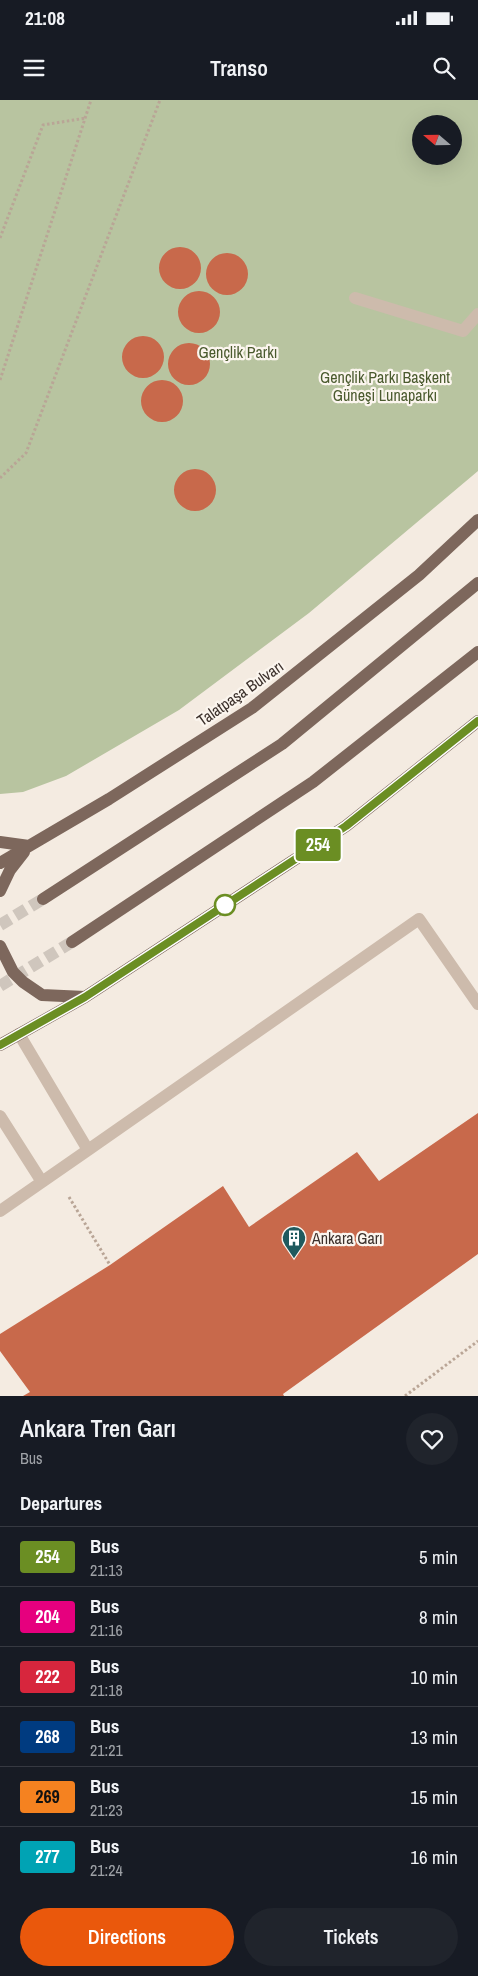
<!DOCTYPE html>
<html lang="en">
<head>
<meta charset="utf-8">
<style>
	:root { --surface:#171b24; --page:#20242c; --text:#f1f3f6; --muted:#9ea1a6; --line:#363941; --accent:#ea580c }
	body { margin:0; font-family:"Archivo Narrow",sans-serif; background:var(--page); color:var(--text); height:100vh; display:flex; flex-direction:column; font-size:19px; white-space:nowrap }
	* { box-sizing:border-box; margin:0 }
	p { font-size:16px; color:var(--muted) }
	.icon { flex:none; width:28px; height:28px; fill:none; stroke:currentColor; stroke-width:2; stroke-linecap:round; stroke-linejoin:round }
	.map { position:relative; height:1296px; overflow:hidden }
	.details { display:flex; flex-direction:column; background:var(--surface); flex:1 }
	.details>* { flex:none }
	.badge { padding:0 10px; border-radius:4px; font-size:18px; line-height:32px }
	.needle { width:32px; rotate:290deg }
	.buttons { position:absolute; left:412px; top:15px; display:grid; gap:10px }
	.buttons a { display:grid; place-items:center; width:50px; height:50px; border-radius:50%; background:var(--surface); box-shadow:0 5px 20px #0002; font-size:25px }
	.map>.badge { position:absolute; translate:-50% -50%; box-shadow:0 0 0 2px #fff }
	h2 { padding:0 20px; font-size:19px; line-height:45px }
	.round { display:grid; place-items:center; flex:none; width:52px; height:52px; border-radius:26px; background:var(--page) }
	.summary { display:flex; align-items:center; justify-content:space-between; height:85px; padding:0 20px }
	h1 { font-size:24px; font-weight:600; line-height:38px }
	.primary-button { display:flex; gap:10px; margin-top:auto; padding:10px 20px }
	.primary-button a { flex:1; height:58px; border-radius:30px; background:var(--accent); color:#fff; font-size:20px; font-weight:600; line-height:58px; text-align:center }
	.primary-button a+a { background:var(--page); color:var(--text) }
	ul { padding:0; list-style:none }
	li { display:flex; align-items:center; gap:15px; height:60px; padding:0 20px; border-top:1px solid var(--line) }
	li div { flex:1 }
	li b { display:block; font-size:19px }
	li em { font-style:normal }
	li .badge { min-width:55px; font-weight:700; text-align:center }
	.status { display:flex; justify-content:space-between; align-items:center; height:35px; padding:0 25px; background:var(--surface); direction:ltr }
	.status svg { height:14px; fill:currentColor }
	header { display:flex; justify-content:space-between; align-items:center; height:65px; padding:0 20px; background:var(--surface); font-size:22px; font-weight:600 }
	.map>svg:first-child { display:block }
</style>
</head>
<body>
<div class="status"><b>21:08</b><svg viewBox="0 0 49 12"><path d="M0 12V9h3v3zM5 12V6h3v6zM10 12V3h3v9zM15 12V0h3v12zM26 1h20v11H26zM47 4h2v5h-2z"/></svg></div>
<header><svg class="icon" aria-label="menu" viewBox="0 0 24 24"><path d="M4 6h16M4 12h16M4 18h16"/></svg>Transo<svg class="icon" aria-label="search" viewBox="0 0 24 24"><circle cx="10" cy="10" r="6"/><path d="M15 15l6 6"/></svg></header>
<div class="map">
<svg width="478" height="1296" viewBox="0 0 478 1296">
	<rect width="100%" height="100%" fill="#f4ebe1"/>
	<path fill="#b8c4a0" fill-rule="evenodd" d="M0,0h478v371l-169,142 -130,97 -113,66 -43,16 -23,2zM421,24h33v32h-33z"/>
	<path fill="#c8694b" d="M159 168a21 21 0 1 1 42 0a21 21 0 1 1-42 0Z
		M206 174a21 21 0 1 1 42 0a21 21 0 1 1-42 0Z
		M178 212a21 21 0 1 1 42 0a21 21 0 1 1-42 0Z
		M122 257a21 21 0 1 1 42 0a21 21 0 1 1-42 0Z
		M168 264a21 21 0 1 1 42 0a21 21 0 1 1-42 0Z
		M141 301a21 21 0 1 1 42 0a21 21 0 1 1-42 0Z
		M174 390a21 21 0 1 1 42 0a21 21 0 1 1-42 0Z
		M478,1013v141l-195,140 1,2h-261l7,-4 -30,-41v-17l110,-69 113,-79 26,41 108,-75 22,29z"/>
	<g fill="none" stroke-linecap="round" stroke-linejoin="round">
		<path stroke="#cfc6bd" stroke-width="12" stroke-dasharray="12 6" stroke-linecap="butt" d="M0,825l43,-26
			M0,886l72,-44"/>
		<path stroke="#b9a596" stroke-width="3" stroke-dasharray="2.5 2.5" stroke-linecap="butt" d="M0,138l43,-113 43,-7
			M0,280l91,-280
			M0,378l26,-25 134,-353
			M69,1097l41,68
			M405,1296l73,-55"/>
		<path stroke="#cdbbac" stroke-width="12" d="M355,198l108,33 15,-17
			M19,934l69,116 331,-231 59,85
			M0,1016l42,66
			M0,1111l88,-61"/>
		<path stroke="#7d675c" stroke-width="12" d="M0,742l29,4
			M0,763l109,-64 143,-91 167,-133 59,-55
			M0,791l10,-21 14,-18
			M43,799l239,-155 196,-161
			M72,842l241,-160 165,-130
			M0,846l13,26 10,10 19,13 43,2
			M0,945l85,-48 261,-171 132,-105"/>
	</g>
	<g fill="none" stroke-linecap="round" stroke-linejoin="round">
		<g stroke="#fff" stroke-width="11">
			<path id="line" d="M0,945l85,-48 261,-171 132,-105"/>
		</g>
		<use href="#line" stroke="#6b8e23" stroke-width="8"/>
	</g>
	<defs>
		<g id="building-pin" transform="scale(1.25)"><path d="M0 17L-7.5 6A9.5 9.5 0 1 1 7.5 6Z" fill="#1f5a5e" stroke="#fbf5ee"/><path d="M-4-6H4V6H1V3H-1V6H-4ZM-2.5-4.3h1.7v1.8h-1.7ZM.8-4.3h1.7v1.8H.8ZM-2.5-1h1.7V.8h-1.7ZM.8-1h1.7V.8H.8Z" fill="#fff"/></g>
	</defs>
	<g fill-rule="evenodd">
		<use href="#building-pin" x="294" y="1138"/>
	</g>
	<circle fill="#fff" stroke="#6b8e23" stroke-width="2.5" cx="225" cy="805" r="10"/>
	<g text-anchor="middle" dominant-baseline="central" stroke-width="4.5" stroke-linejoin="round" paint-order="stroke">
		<g font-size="16" fill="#4a5a2e" stroke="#fbf5ee">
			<text x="238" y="252">Gençlik Parkı</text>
			<text x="385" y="277">Gençlik Parkı Başkent<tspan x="385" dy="18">Güneşi Lunaparkı</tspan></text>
		</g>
		<g font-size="16" fill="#3b302b" stroke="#fbf5ee">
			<text transform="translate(240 593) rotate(-35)">Talatpaşa Bulvarı</text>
		</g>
		<g font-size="16" fill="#3b302b" stroke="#fbf5ee" text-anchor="start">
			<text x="312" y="1138">Ankara Garı</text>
		</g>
	</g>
</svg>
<div class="buttons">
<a><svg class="needle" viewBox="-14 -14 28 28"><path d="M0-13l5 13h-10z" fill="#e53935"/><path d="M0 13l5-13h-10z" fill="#9ea1a6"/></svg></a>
</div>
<b class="badge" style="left:318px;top:745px;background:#6b8e23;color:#fff">254</b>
</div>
<section class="details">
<div class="summary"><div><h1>Ankara Tren Garı</h1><p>Bus</p></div><a class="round"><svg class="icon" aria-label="heart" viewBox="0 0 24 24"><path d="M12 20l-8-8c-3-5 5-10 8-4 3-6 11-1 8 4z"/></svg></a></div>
<h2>Departures</h2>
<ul>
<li><span class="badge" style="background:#6b8e23;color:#fff">254</span><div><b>Bus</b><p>21:13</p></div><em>5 min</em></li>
<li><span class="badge" style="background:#e6007e;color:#fff">204</span><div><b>Bus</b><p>21:16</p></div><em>8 min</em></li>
<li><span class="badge" style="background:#d7263d;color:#fff">222</span><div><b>Bus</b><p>21:18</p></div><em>10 min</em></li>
<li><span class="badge" style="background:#003b80;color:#fff">268</span><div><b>Bus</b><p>21:21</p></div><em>13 min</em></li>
<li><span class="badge" style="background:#f58220;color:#111">269</span><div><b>Bus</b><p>21:23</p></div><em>15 min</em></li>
<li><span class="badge" style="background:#00a3b4;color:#fff">277</span><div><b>Bus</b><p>21:24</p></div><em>16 min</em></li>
</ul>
<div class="primary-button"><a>Directions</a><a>Tickets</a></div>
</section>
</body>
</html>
